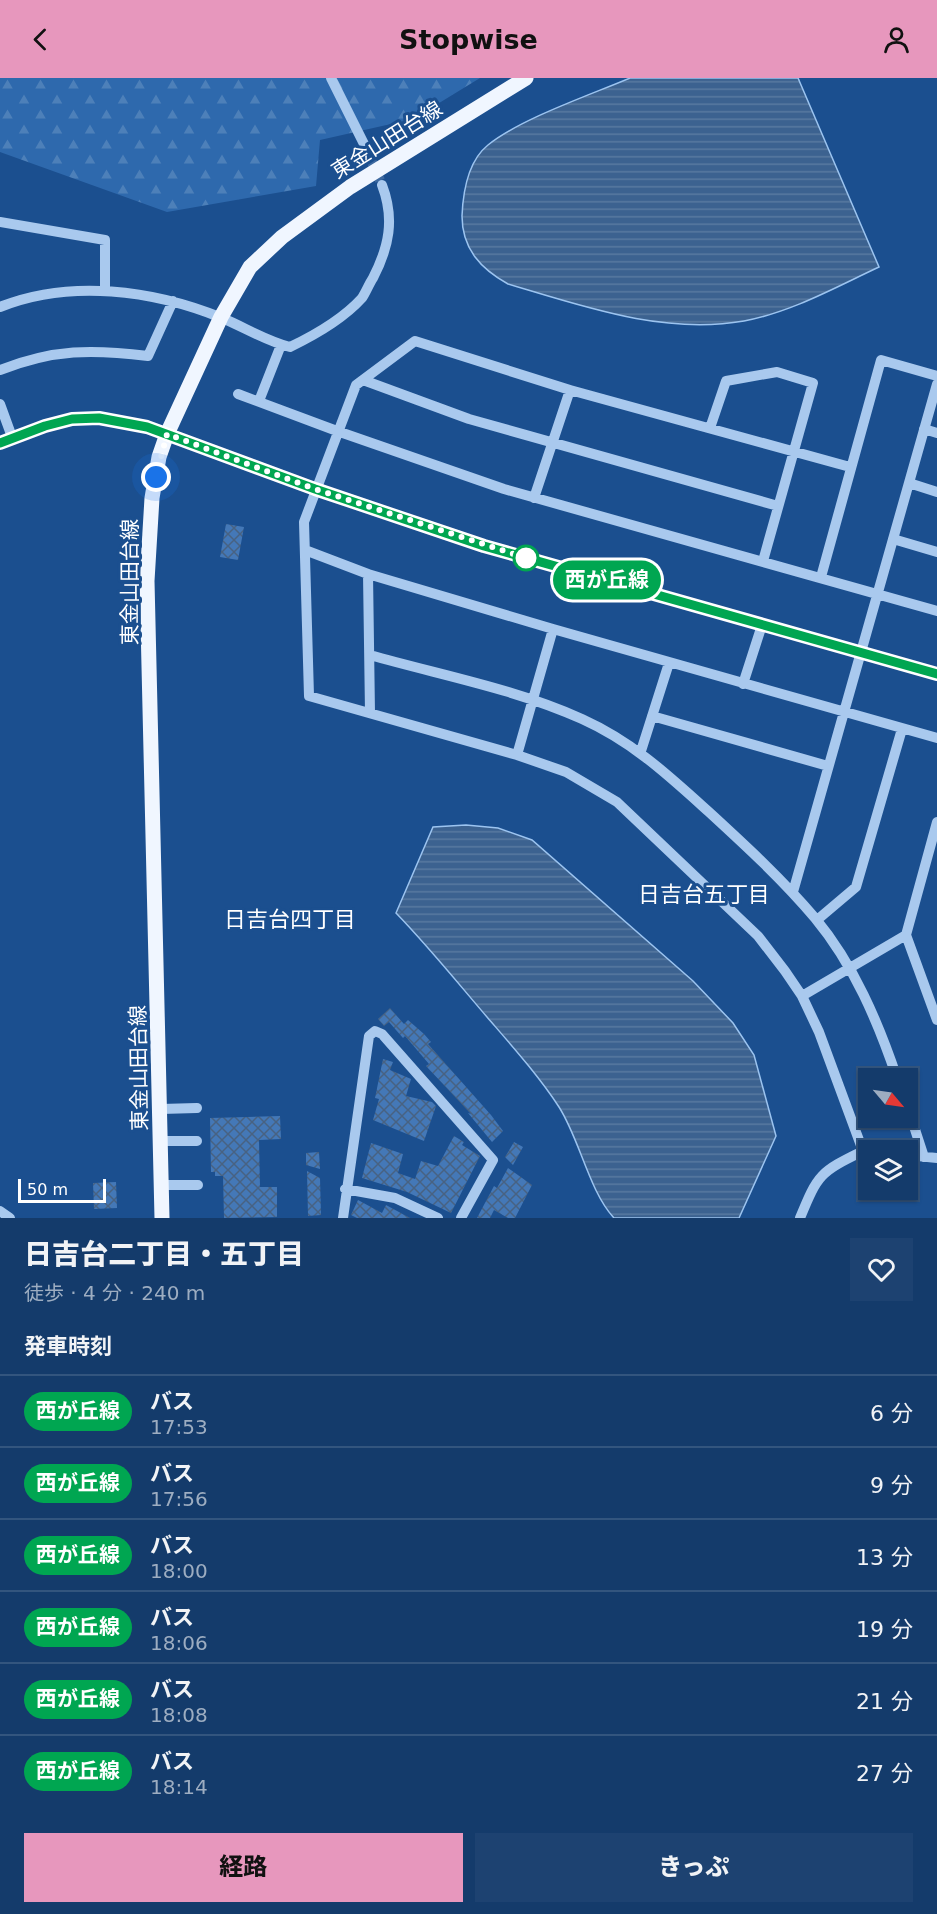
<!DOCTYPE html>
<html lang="ja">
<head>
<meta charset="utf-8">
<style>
	:root { --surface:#143b6b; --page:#1d4271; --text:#f1f3f6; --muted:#9dadc1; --line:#33557e; --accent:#e797bd }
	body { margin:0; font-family:"DejaVu Sans","Noto Sans JP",sans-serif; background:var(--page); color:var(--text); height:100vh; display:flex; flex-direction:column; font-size:22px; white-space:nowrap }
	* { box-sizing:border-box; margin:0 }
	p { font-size:20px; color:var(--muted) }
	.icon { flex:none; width:33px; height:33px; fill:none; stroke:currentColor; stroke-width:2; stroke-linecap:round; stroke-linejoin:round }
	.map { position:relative; height:1140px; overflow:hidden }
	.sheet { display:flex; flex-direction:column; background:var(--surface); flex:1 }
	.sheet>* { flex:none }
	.badge { padding:0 12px; border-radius:20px; font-size:21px; line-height:39px }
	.needle { width:39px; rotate:119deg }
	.buttons { position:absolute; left:858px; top:990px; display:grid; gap:12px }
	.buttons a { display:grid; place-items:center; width:60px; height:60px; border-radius:0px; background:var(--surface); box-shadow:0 2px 4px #0004,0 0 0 2px var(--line); font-size:30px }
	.scale { position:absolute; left:18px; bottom:15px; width:88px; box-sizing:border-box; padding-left:6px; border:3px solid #fff; border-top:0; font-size:16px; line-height:21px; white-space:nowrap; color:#fff; -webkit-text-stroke:4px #1b4f8f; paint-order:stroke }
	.you { position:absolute; width:30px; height:30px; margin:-15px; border:4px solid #fff; border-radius:50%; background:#1a73e8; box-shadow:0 0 0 9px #1a73e833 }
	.map>.badge { position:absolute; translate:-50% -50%; box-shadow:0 0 0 3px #fff }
	h2 { padding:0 24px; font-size:22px; line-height:54px }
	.round { display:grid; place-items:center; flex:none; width:63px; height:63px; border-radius:0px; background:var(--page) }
	.headline { display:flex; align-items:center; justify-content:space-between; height:102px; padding:0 24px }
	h1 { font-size:28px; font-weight:800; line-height:45px }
	.button { display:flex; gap:12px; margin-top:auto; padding:12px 24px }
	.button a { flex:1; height:69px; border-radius:0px; background:var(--accent); color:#111; font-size:24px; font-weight:800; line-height:69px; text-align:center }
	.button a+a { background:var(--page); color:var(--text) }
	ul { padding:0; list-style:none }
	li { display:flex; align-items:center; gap:18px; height:72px; padding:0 24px; border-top:2px solid var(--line) }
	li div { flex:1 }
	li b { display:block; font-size:22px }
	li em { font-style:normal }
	li .badge { min-width:66px; font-weight:700; text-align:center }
	header { display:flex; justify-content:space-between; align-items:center; height:78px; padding:0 24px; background:var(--accent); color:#111; font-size:27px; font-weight:800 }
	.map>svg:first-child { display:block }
</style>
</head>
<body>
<header><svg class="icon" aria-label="back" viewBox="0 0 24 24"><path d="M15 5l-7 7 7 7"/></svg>Stopwise<svg class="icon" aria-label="person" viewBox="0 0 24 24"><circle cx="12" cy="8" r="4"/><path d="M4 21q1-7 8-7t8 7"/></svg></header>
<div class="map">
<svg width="937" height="1140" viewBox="0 0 937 1140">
	<defs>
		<pattern id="forest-firs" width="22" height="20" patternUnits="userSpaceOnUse" patternTransform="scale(1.5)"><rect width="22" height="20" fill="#2e69ad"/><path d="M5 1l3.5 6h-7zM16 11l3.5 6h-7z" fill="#4d80b9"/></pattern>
		<pattern id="water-rules" width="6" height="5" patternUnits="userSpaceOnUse" patternTransform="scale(1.5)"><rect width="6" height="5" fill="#3c6290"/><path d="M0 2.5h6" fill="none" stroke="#597aa1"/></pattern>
		<pattern id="building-cross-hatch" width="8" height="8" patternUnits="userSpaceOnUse" patternTransform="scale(1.5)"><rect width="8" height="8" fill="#4478b7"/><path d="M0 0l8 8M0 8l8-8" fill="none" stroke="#486282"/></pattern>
	</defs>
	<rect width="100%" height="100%" fill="#1b4f8f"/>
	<path fill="url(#forest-firs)" d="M0,0h480l-67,41 -93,21 -4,46 -149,26 -167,-60z"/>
	<path fill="url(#water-rules)" stroke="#9cc4f0" stroke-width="1.5" d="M630,0h168l81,189c-43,20 -87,45 -135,54 -80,14 -159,-14 -236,-37 -27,-15 -46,-35 -46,-68 1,-24 6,-55 26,-71 32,-26 102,-50 142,-67z
		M466,747l32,3 34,12 161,141 40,42 21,32 22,81 -37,82h-125c-25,-27 -34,-78 -55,-111 -21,-32 -47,-61 -72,-90 -30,-35 -59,-71 -91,-104l37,-86z"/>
	<path fill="url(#building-cross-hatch)" d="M226,446l18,3 -6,33 -18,-3z
		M390,930l14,16 4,-4 16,14 7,8 -3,2 63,71 12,16 -11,11 -24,-29 3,1 -45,-48 3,-2 -24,-28 -2,2 -14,-16 -5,4 -6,-7z
		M383,981l10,3 -3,8 21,9 -5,17 26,6 4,4 -12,35 -51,-21 6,-21 -4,-1z
		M280,1038l1,23 -22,1 1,47h17v30l-53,1 -1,-42h-8v-4h-4l-1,-54z
		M454,1058l10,6 -2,3 18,11 -29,57 -44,-21 -45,-14 9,-35 32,11 -5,19 17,6 6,-18 17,5z
		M514,1064l9,5 -10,18 -8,-8z
		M319,1074l1,17 -14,-4v-12z
		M508,1090l24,17 -17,33h-7l-14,-8 -4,8h-13l17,-32 3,2z
		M307,1093l13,7 1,37 -13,1z
		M116,1104l1,26 -23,1 -1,-26z
		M358,1122l24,13 4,-8 24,13h-53l-6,-3z"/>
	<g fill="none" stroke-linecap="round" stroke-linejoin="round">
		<path stroke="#3d69a0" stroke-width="10" stroke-dasharray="10 5" stroke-linecap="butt" d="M364,66l18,41"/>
		<path stroke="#a9c9ee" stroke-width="10" d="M331,0l33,66
			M0,144l105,18v50
			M0,229c70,-28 153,-17 222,11 22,9 44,23 68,29 25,-12 53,-28 72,-49 4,-6 7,-14 11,-20 16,-31 22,-59 9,-93
			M0,292c54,-21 92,-21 148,-14l25,-55
			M363,302l106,39 309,87
			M238,316l99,37 167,58 433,122
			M259,323l22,-56
			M0,326l12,33
			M710,350l16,-47 51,-9 36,11 -50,178
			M924,351l13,4
			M0,365l45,-17 27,-7 27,-1 48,9 168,62 169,56 453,129
			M850,389l-280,-77 -155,-49 -59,44 -52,137 5,174 208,59 49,17 51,30 141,134 27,35 17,25 17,36 44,119
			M909,405l28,9
			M534,420l36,-108
			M893,461l44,13
			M305,472l63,24 185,55 384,109
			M368,496l2,139
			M821,499l60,-217 56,16
			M370,577c70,20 146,34 212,64 51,23 86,56 127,93 37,34 74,68 106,106 39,47 63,104 82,160
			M743,606l19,-59
			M652,638l176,50
			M641,673l28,-88
			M517,677l36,-126
			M937,744l-31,113 31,85
			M793,814l144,-508
			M817,842l39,-33 46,-158
			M802,918l104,-61
			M908,1030l16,49
			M161,1031l36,-1
			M162,1063h35
			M908,1077l29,3
			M162,1107h36
			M345,1111l50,9 43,20
			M0,1133l10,7
			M343,1140l26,-182 6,-5 7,3 111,126 -32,58
			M800,1140c18,-44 20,-46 63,-67l5,1"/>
		<path stroke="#f0f6ff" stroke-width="15" d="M162,1140l-15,-637 5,-83 7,-41 8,-23 54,-117 29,-50 32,-30 68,-50 176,-109"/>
	</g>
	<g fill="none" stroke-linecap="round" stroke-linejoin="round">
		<g stroke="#fff" stroke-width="14">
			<path id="line" d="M0,365l45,-17 27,-7 27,-1 48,9 168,62 169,57 453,128"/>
		</g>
		<use href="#line" stroke="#00a651" stroke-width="9"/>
		<path stroke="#fff" stroke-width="6" stroke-dasharray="0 10.8" d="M156,399l11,-43 148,55 211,69"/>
	</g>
	<circle fill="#fff" stroke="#00a651" stroke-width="3" cx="526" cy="480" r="12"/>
	<g text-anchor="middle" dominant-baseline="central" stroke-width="6" stroke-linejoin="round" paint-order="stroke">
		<g font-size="21" fill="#fff" stroke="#1b4f8f">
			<text transform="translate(387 62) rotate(-32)">東金山田台線</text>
			<text transform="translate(130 504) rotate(-90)">東金山田台線</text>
			<text transform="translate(139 990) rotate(-91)">東金山田台線</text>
		</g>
		<g font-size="22" fill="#fff" stroke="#1b4f8f">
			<text x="704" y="816">日吉台五丁目</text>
			<text x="290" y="841">日吉台四丁目</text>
		</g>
	</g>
</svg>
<div class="buttons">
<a><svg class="needle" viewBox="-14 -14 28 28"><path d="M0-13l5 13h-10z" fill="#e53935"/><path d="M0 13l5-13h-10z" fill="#9dadc1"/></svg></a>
<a><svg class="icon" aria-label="layers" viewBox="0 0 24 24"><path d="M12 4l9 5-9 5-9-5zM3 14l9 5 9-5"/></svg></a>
</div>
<div class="scale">50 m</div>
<div class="you" style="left:156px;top:399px"></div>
<b class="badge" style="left:607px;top:502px;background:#00a651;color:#fff">西が丘線</b>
</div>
<section class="sheet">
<div class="headline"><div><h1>日吉台二丁目・五丁目</h1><p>徒歩 · 4 分 · 240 m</p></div><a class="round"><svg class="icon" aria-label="heart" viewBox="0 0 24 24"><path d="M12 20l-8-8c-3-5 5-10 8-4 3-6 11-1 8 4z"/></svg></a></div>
<h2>発車時刻</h2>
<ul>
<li><span class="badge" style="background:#00a651;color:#fff">西が丘線</span><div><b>バス</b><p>17:53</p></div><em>6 分</em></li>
<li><span class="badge" style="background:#00a651;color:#fff">西が丘線</span><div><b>バス</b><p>17:56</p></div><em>9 分</em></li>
<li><span class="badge" style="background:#00a651;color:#fff">西が丘線</span><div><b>バス</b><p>18:00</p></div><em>13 分</em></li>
<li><span class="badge" style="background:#00a651;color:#fff">西が丘線</span><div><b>バス</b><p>18:06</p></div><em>19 分</em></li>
<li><span class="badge" style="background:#00a651;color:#fff">西が丘線</span><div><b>バス</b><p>18:08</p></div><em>21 分</em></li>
<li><span class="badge" style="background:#00a651;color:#fff">西が丘線</span><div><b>バス</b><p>18:14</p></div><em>27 分</em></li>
</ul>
<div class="button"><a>経路</a><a>きっぷ</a></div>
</section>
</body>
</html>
